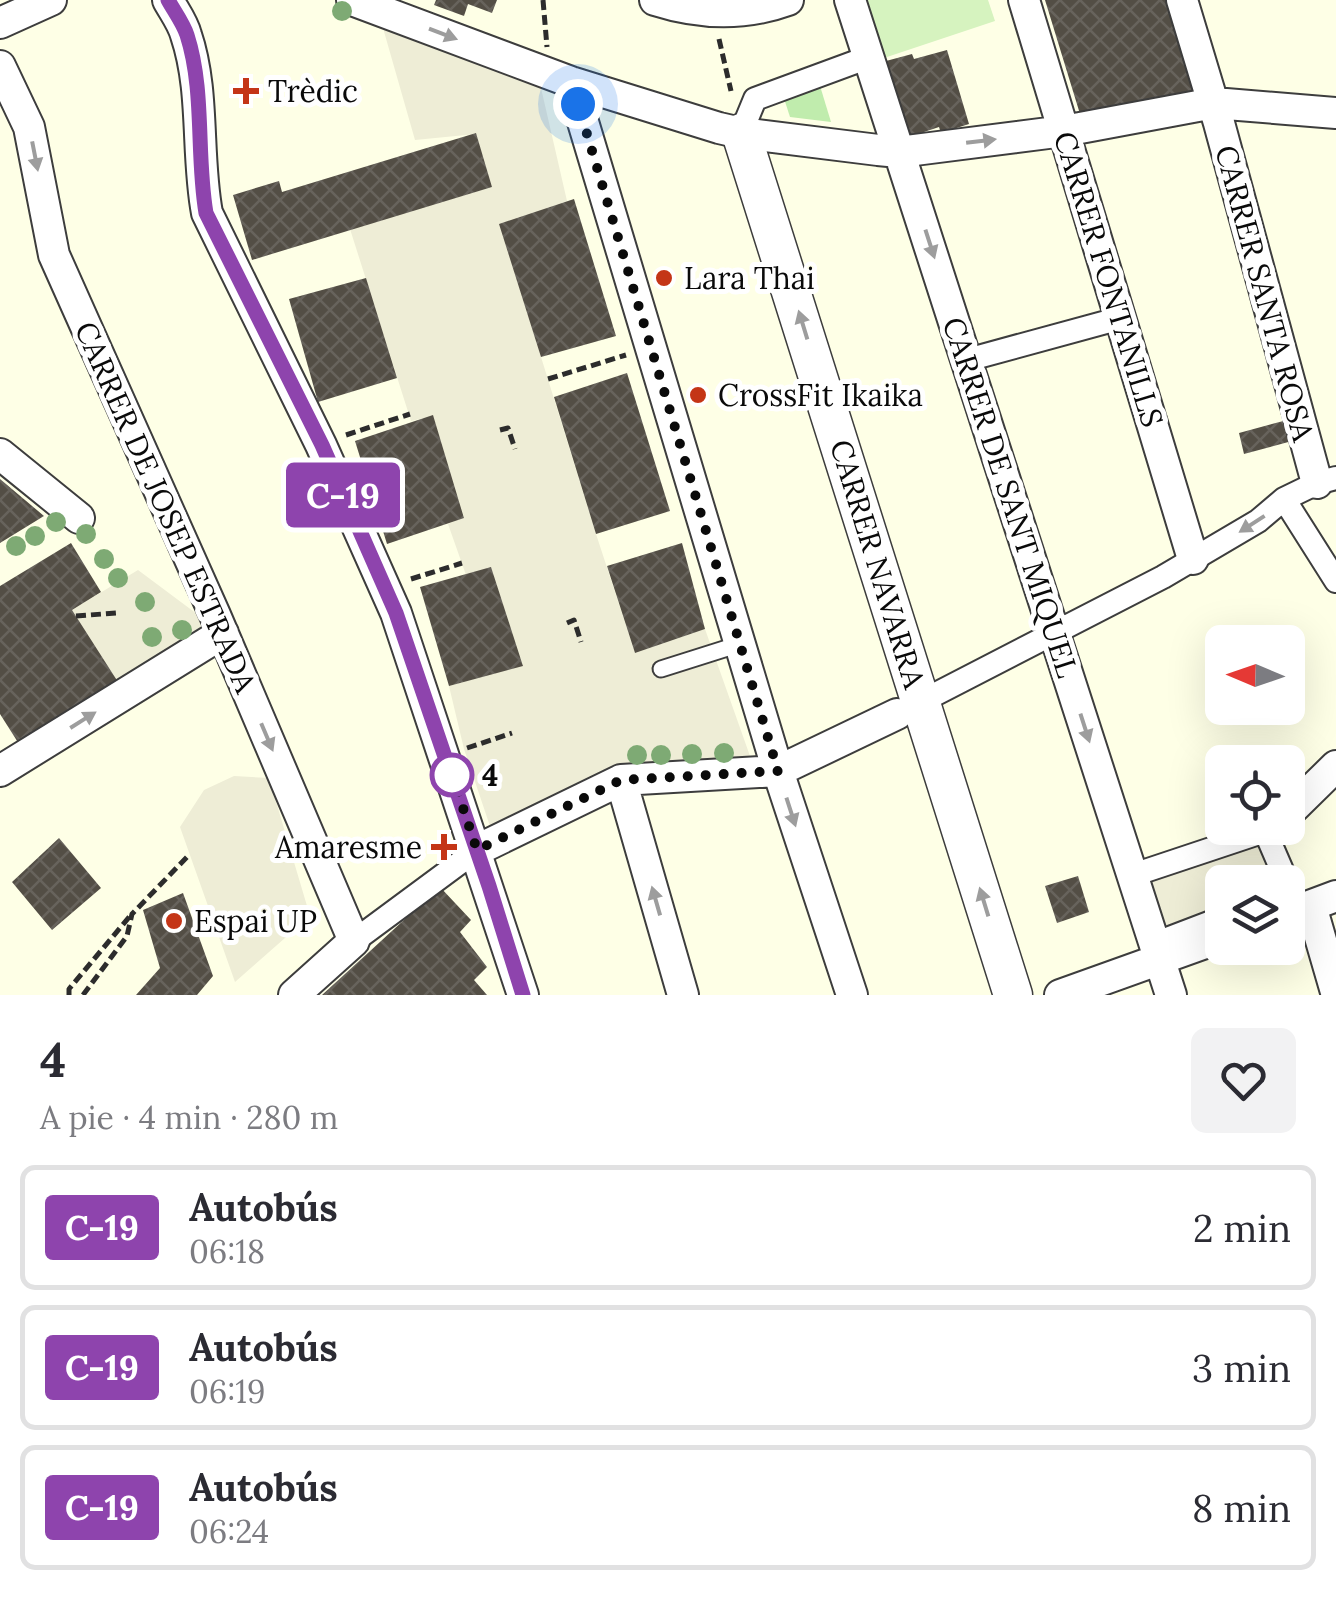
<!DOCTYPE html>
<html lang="es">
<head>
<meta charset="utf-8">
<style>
	:root { --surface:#fff; --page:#f2f2f3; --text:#2b2b33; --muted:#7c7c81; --line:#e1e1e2 }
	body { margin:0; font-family:Lora,serif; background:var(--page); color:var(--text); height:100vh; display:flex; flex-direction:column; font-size:38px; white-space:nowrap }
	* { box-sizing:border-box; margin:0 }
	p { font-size:32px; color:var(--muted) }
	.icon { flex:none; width:55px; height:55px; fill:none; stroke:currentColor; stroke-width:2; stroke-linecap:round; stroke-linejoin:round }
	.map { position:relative; height:995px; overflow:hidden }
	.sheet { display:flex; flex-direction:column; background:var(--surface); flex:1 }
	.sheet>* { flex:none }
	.badge { padding:0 20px; border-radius:8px; font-size:35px; line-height:65px }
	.needle { width:65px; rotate:272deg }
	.tools { position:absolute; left:1205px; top:625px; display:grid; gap:20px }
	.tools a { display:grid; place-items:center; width:100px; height:100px; border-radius:15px; background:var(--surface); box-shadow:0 10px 40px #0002; font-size:50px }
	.you { position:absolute; width:50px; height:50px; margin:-25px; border:8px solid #fff; border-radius:50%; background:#1a73e8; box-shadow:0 0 0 15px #1a73e833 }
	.map>.badge { position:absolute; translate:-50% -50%; box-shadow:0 0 0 5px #fff }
	.round { display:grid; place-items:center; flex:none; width:105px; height:105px; border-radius:15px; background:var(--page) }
	.head { display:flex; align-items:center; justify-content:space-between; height:170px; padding:0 40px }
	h1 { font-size:48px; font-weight:700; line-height:75px }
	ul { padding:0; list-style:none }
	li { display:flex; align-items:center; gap:30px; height:125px; margin:0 20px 15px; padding:0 20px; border:5px solid var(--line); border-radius:15px }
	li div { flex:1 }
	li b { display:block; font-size:38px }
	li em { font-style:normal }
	li .badge { min-width:110px; font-weight:700; text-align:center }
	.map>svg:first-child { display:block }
</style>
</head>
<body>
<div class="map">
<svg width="1336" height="995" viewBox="0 0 1336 995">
	<defs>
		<pattern id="building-cross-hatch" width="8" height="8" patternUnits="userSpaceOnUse" patternTransform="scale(2.5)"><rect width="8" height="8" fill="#534e45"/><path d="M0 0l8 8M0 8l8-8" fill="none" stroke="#67635c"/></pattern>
	</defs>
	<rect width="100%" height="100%" fill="#feffe6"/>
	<path fill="#c0ecad" d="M817,76l14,46 -41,-5 -9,-28z"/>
	<path fill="#d6f3bf" d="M865,0h123l7,21 -111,37z"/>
	<path fill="#eeedd6" d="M383,28l158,60 26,113 -67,24 96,309 39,119 70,-24 51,144 -135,7 -126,61 -31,-92 -15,-63 74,-21 -32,-97 -25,7 -18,-51 16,-7 -31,-101 -22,5 -61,-192 142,-42 -16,-53 -61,6z
		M138,570l63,47 1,10 -5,10 -79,49 -46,-76z
		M234,776l35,2 41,138 -75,66 -55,-155 24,-37z
		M1265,831l22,51h-65v36l-68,26 -21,-69z"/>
	<path fill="url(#building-cross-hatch)" d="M436,0h61l-5,13 -24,-9 -4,12 -30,-11z
		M1045,0h124l29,96 -118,18z
		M947,50l22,74 -28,9 -2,-6 -30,10 -23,-76 26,-7 2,5z
		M476,133l16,54 -240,73 -19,-65 46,-14 3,11z
		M574,199l42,137 -75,21 -42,-133z
		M366,278l31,100 -79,24 -29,-103z
		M627,373l43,138 -74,23 -42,-137z
		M433,415l31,103 -77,26 -32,-103z
		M1287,420l5,21 -48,13 -5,-21z
		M0,479l44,37 -44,27z
		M71,543l30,49 -29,18 46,72 -99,62 -19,-30v-128z
		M682,543l23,86 -70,24 -28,-87z
		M491,567l32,99 -74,20 -29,-99z
		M59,838l42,50 -49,42 -40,-48z
		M1078,876l11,36 -32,11 -12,-37z
		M440,887l31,33 -11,12 27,35 -13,13 13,15h-165z
		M183,893l30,83 -16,19h-61l24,-27 -17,-58z"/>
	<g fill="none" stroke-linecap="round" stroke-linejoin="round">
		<g stroke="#3d3d3d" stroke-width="19">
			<path id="service" d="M661,669l79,-25"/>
		</g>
		<g stroke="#3d3d3d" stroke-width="26">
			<path id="pedestrian" d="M741,133l14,-34 114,-42
				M967,360l154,-42
				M1284,499l52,82
				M932,696l231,-119 95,-56 26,-22 33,-16 19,-5
				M1133,875l132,-44 22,51
				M354,941l123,-91
				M1154,944l68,-26"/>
		</g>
		<g stroke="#3d3d3d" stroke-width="34">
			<path id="minor" d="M168,0c6,11 15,23 18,35 19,56 10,120 21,178l114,232 75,168 127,382
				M352,0l219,82 148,46 22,5 137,17 21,2 165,-21 150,-28 122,10
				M655,0c44,14 89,16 133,0
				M850,0l321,995
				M1024,0l169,559
				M1182,0l37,123 98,360
				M0,23l51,-23
				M0,66l29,61 25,128 161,360 139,326 -60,54
				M571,82l207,689 74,224
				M0,454l79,64
				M0,771l223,-138
				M621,780l62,215
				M1288,813l48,-47
				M477,850l144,-70 157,-9 119,-57
				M1311,906l25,86
				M1288,914l48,-18
				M1060,995l162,-58"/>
		</g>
		<g stroke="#3d3d3d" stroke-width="41">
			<path id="tertiary" d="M741,133l272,862"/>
		</g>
		<path stroke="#2c2c2c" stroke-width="5" stroke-dasharray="10 5" stroke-linecap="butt" d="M543,0l4,47
			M719,39l12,52
			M548,379l78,-24
			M500,430l8,-2 7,21
			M346,435l64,-21
			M411,579l51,-16
			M76,616l40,-3
			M567,623l7,-3 7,22
			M467,748l45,-15
			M69,995v-6l61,-73
			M83,995l44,-59 5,-22 57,-59"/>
		<use href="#service" stroke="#fff" stroke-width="15"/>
		<use href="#pedestrian" stroke="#fff" stroke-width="22"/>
		<use href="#minor" stroke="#fff" stroke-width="30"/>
		<use href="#tertiary" stroke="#fff" stroke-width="38"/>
	</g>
	<g fill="#7eaa74">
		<circle cx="342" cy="11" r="10"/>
		<circle cx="56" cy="522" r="10"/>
		<circle cx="86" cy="534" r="10"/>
		<circle cx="35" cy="536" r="10"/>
		<circle cx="16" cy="546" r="10"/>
		<circle cx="104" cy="559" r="10"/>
		<circle cx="118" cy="578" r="10"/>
		<circle cx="145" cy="602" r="10"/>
		<circle cx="182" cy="630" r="10"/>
		<circle cx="152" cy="637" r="10"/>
		<circle cx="724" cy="753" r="10"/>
		<circle cx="692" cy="754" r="10"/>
		<circle cx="637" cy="755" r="10"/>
		<circle cx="661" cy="755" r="10"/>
	</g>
	<defs><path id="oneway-solid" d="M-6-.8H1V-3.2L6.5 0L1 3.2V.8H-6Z" transform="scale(2.5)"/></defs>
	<g fill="#9d9d9d">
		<use href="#oneway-solid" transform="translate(443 34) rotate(21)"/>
		<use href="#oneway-solid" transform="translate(981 141) rotate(-7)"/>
		<use href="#oneway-solid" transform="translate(35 156) rotate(79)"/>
		<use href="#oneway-solid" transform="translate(930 244) rotate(72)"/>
		<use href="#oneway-solid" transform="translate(803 325) rotate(-107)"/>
		<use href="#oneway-solid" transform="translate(1252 524) rotate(147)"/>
		<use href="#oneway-solid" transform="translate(83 720) rotate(-32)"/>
		<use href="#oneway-solid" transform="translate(1085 728) rotate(72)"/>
		<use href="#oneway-solid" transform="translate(267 737) rotate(67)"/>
		<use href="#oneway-solid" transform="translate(791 812) rotate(72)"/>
		<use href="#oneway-solid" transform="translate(656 901) rotate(-106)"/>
		<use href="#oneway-solid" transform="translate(984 902) rotate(-107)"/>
	</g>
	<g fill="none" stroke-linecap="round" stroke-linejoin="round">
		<g stroke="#fff" stroke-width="22">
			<path id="line" d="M168,0c6,11 15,23 19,35 18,56 9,120 19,178l116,232 74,168 93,273 34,109"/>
		</g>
		<use href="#line" stroke="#8e44ad" stroke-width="15"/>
		<path stroke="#0a0a0a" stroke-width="10" stroke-dasharray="0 18" d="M452,775l25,75 144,-70 157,-9 -200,-667"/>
	</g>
	<g fill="#c43517" stroke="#fff" stroke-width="4">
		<path d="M241 76h10v10h10v10h-10v10h-10v-10h-10v-10h10z"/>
		<circle cx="664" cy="278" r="10"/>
		<circle cx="698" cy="395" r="10"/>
		<path d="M439 832h10v10h10v10h-10v10h-10v-10h-10v-10h10z"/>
		<circle cx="174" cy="921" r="10"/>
	</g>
	<circle fill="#fff" stroke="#8e44ad" stroke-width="5" cx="452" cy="775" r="20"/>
	<g text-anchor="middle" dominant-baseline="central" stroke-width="10" stroke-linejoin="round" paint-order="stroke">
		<g font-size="30" fill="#0a0a0a" stroke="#fff" text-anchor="start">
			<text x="268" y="91">Trèdic</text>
			<text x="684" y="278">Lara Thai</text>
			<text x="718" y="395">CrossFit Ikaika</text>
			<text x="422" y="847" text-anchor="end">Amaresme</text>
			<text x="194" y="921">Espai UP</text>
		</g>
		<g font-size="30" fill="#0a0a0a" stroke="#fff">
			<text transform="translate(1109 279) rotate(73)">CARRER FONTANILLS</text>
			<text transform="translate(1265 293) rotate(75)">CARRER SANTA ROSA</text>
			<text transform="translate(1011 497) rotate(72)">CARRER DE SANT MIQUEL</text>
			<text transform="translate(166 507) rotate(66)">CARRER DE JOSEP ESTRADA</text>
			<text transform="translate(878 564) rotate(73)">CARRER NAVARRA</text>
		</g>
		<g font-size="30" font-weight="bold" fill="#0a0a0a" stroke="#fff" text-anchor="start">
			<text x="482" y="775">4</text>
		</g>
	</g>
</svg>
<div class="tools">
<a><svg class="needle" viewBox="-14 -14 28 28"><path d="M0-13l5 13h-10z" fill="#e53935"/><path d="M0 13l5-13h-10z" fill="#7c7c81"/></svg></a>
<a><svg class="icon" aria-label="locate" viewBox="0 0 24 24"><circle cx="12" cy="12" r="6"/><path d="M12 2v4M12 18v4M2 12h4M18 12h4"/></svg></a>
<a><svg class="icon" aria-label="layers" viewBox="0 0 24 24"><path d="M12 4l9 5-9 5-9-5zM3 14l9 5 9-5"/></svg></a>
</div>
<div class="you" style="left:578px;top:104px"></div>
<b class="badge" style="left:343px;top:495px;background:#8e44ad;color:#fff">C-19</b>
</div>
<section class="sheet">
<div class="head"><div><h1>4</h1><p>A pie · 4 min · 280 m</p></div><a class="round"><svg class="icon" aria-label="heart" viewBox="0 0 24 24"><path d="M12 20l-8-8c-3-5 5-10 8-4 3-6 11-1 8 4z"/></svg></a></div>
<ul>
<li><span class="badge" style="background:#8e44ad;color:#fff">C-19</span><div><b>Autobús</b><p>06:18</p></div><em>2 min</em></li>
<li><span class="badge" style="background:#8e44ad;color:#fff">C-19</span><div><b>Autobús</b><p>06:19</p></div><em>3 min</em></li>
<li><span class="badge" style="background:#8e44ad;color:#fff">C-19</span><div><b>Autobús</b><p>06:24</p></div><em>8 min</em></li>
</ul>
</section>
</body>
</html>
